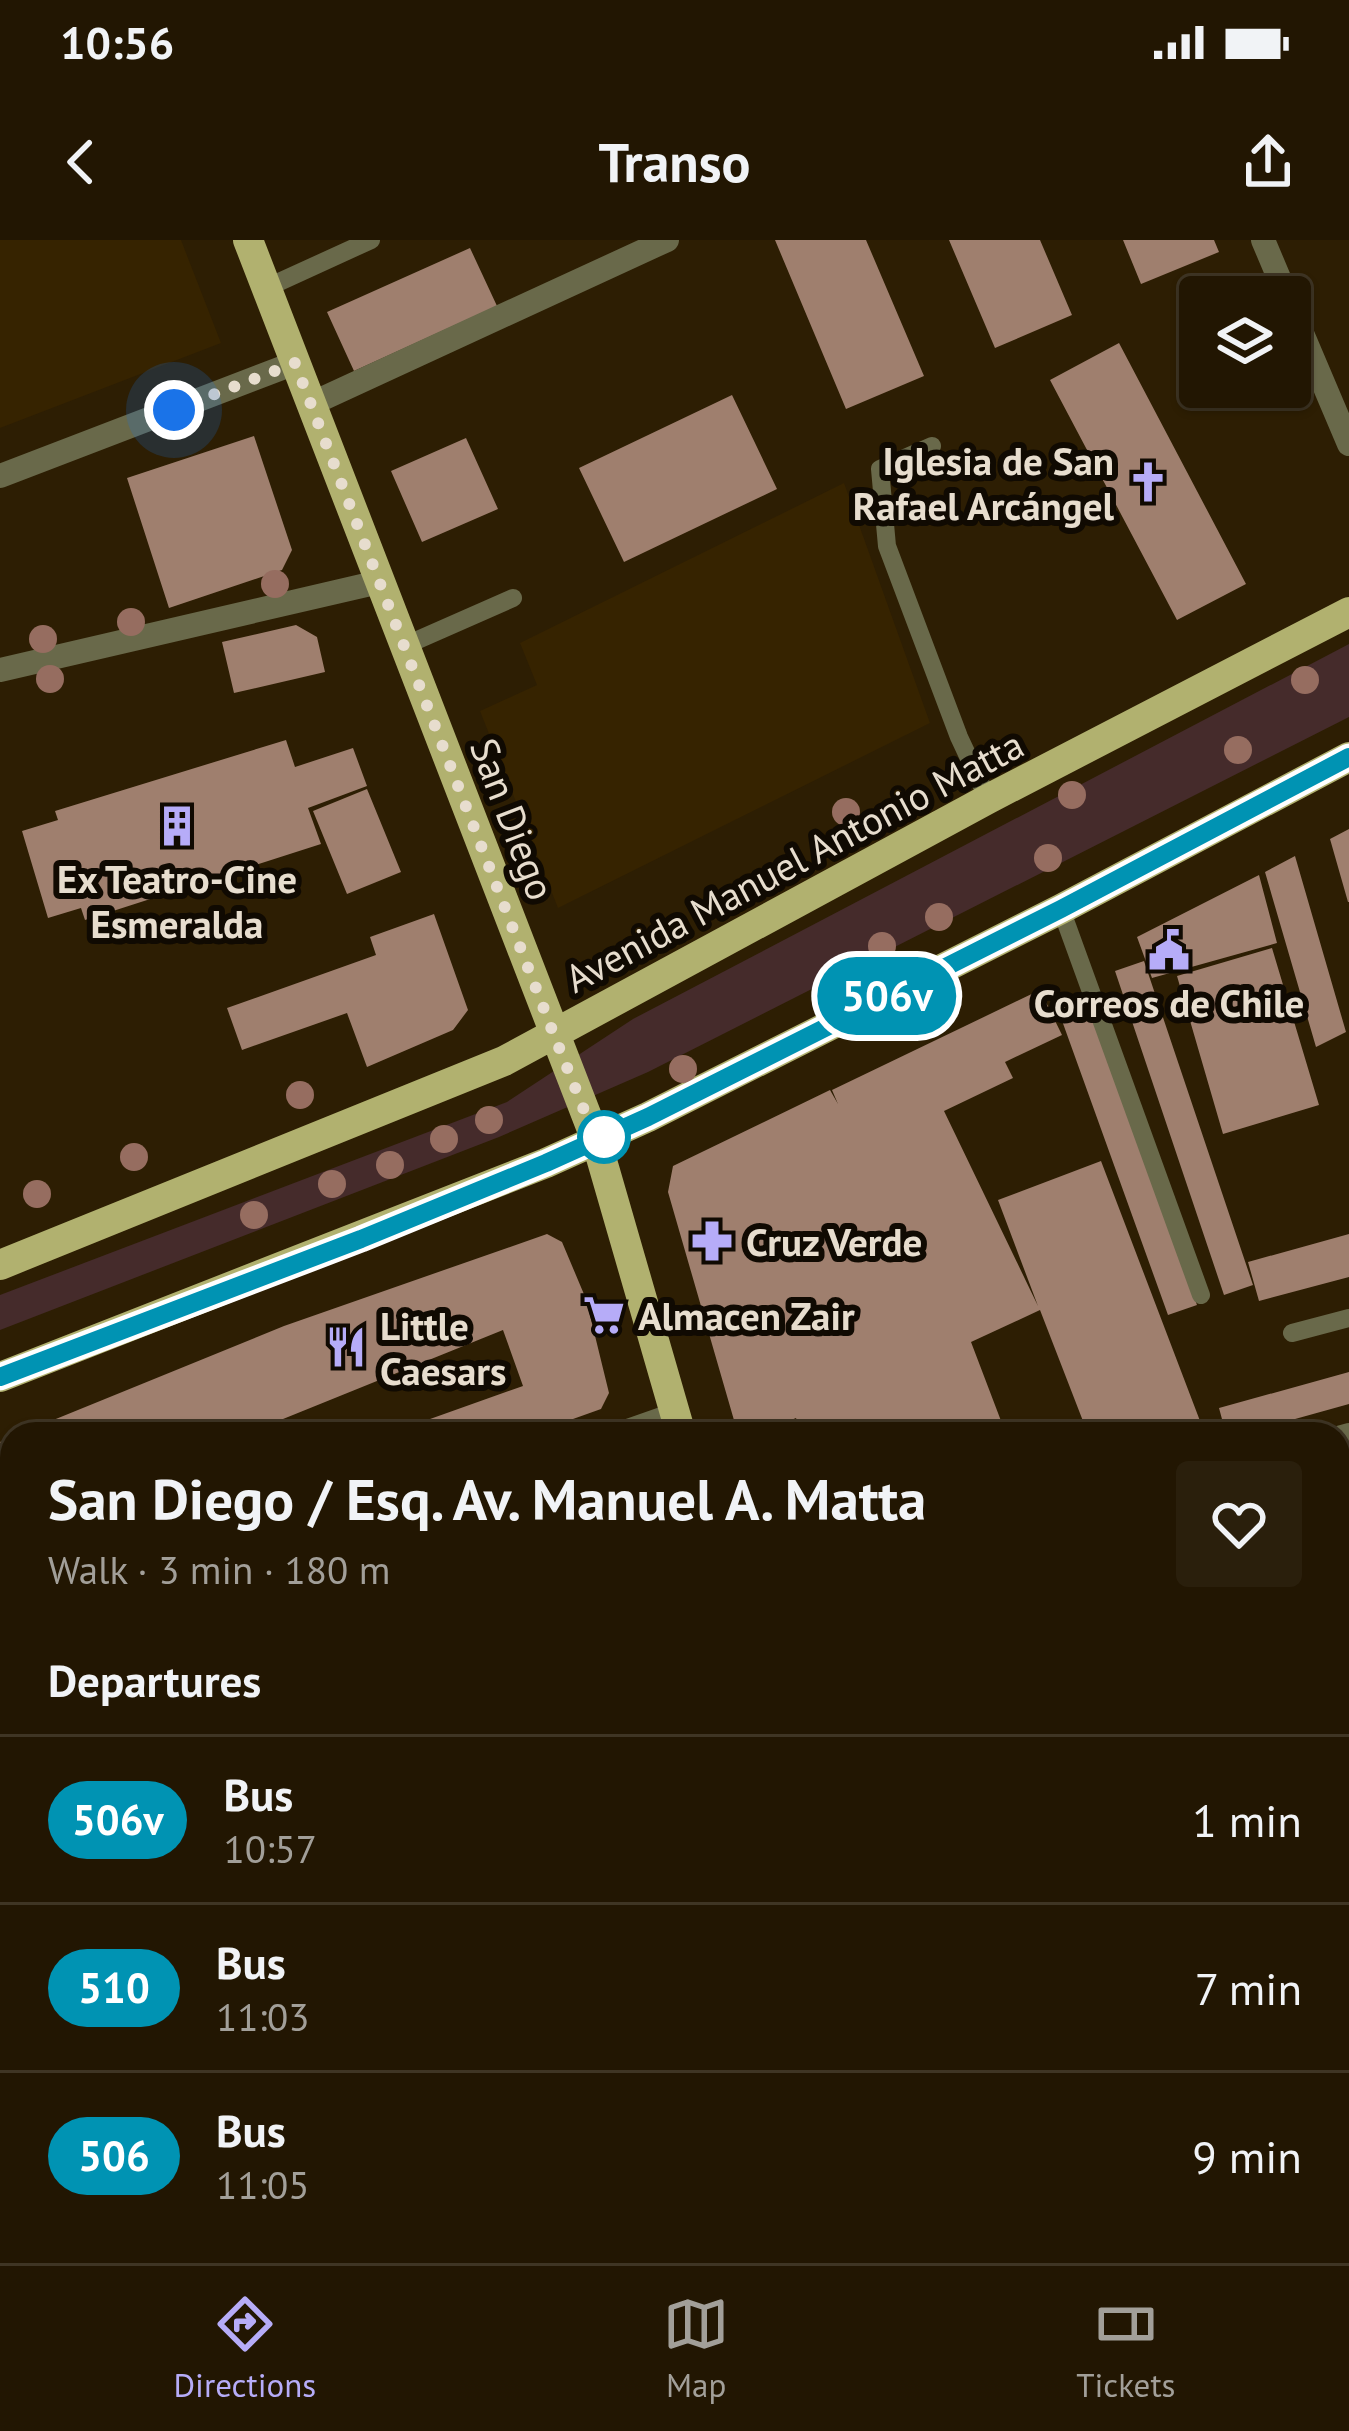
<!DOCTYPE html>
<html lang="en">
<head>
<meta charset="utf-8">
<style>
	:root { --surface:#221602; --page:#2a1f0c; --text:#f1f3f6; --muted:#a29f99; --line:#3f3524; --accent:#b6acf8 }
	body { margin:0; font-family:"PT Sans",sans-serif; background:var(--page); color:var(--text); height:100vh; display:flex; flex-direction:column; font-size:45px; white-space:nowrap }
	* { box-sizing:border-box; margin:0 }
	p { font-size:39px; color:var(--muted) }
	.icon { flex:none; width:66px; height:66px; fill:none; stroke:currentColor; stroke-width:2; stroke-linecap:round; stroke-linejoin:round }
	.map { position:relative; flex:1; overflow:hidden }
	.details { position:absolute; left:0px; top:1182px; width:1350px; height:843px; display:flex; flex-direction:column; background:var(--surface); border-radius:36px 36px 0 0; box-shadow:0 3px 9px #0004,0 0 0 3px var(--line) }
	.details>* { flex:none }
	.badge { padding:0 24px; border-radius:39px; font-size:42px; line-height:78px }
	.buttons { position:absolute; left:1179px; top:36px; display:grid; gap:24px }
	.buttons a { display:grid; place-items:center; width:132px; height:132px; border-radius:12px; background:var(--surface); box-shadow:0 3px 9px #0004,0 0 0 3px var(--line); font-size:60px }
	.you { position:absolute; width:60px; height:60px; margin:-30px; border:9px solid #fff; border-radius:50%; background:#1a73e8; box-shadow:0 0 0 18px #1a73e833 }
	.map>.badge { position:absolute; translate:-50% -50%; box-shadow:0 0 0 6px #fff }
	h2 { padding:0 48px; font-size:45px; line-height:108px }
	.round { display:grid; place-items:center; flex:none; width:126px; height:126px; border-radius:12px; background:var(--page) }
	.headline { display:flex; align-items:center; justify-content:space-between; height:204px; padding:0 48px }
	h1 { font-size:57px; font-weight:700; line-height:90px }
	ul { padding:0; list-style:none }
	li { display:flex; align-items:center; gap:36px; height:168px; padding:0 48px; border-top:3px solid var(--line) }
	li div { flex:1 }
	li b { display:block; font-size:45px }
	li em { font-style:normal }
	li .badge { min-width:132px; font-weight:700; text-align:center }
	.status { display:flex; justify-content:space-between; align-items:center; height:84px; padding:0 60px; background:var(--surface); direction:ltr }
	.status svg { height:33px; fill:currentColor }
	header { display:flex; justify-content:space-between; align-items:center; height:156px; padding:0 48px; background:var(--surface); font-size:54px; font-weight:700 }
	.tab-bar { display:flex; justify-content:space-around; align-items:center; height:168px; border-top:3px solid var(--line); background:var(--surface); font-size:33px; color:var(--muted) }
	.tab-bar a { display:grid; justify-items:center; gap:6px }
	.tab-bar .selected { color:var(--accent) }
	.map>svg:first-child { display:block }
</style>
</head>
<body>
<div class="status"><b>10:56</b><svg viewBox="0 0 49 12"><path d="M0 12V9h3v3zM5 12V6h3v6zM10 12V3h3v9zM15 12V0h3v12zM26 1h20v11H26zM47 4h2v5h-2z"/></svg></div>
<header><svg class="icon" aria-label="back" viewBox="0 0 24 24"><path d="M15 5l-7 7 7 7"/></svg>Transo<svg class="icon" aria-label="share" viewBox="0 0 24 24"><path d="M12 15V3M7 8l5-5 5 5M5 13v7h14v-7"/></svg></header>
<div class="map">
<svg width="1349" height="2023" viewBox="0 0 1349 2023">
	<rect width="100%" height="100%" fill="#2d1e03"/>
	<path fill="#362300" d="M0,0h181l40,103 -221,85z
		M844,243l86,240 -372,185 -78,-197 57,-26 -17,-42z"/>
	<path fill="#452b2b" d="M1349,404v73l-701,355 -149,65 -499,193v-35l507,-193 126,-83z"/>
	<path fill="#9f7f6e" d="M775,0h91l58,136 -78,33z
		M949,0h91l32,75 -77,33z
		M1123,0h91l5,12 -78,32z
		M470,8l27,58 -143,65 -27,-59z
		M1119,103l127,241 -69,36 -127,-240z
		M732,155l45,94 -153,73 -45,-94z
		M254,196l38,114 -10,20 -113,38 -42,-130z
		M466,198l32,71 -76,33 -31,-71z
		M296,385l21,12 8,35 -91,21 -12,-51z
		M286,500l9,27 58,-19 14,38 -59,22 13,36 -236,76 -4,-12 -33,10 -26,-87 36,-11 -3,-9z
		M367,549l34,83 -54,22 -34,-83z
		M1349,589v73h-1l-18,-63z
		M1295,616l51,176 -30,15 -51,-175z
		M1259,635l18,68 -125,35 -15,-41z
		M434,674l34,96 -15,20 -86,37 -20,-54 -105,37 -15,-42 149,-53 -6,-18z
		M1272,708l47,157 -96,29 -46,-158z
		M1144,721l109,324 -29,10 -109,-324z
		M1040,750l22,45 -57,27 8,16 -69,33 94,195 -40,-106 103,-39 104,273h-35l-5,-13 -34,13h-43l-48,-124 -69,32 35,92h-101l-4,-12 -30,12h-69l-6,-16 -12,5 4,11h-50l-70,-242 5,-26 157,-76 8,14 -6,-14z
		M1084,755l113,310 -29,10 -112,-311z
		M547,994l15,8 24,57 23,94 -8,16 -70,25h-143l135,-48 -20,-56 -257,104h-227l265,-108z
		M1349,994v43l-90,24 -11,-39z
		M1349,1132v32l-108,30h-15l-7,-26z
		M12,1197v92l-12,5v-92z
		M1349,1280v100l-4,2 -7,-23v-76z
		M12,1327v51l-12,4v-51z
		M12,1429v104h-1l-11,-32v-67z
		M1349,1503v45l-11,3v-45z
		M1349,1640v130l-11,-29v-98z
		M1,1730l11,34v196l-12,3z
		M1339,1848l10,30v145h-112l-3,-10h104z
		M17,2013h73l3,10h-93v-6z
		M158,2013h634v1l-32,9h-599z
		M802,2013h51l2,10h-50z
		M964,2013h260l3,10h-260z"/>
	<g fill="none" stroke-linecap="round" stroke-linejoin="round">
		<path stroke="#69694a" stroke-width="18" d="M266,48l105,-48
			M932,206l-52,23 7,77 72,191 29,62
			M404,406l109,-48
			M1061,669l140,386
			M1292,1093l57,-15
			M1338,1195l11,-3"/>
		<path stroke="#69694a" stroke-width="24" d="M311,164l356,-164
			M0,236l295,-113"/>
		<path stroke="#69694a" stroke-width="24" d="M1263,0l24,57
			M1290,65l59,139
			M0,430l379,-88
			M619,1194l57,-20
			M0,1406l12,-4
			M1338,1593l11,-4
			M0,1602l12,34
			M0,1986l12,-3
			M142,2013l4,10"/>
		<path stroke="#b1b16f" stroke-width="30" d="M248,0l348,900 85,294
			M0,1025l504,-204 484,-262 361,-187
			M0,1137l546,-214 102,-46 413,-208 288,-152
			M911,2013l3,10"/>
	</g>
	<g fill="#966d60">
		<circle cx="275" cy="344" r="14"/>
		<circle cx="131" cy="382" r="14"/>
		<circle cx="43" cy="399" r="14"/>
		<circle cx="50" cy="439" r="14"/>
		<circle cx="1305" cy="440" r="14"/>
		<circle cx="1238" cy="510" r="14"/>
		<circle cx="1072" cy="555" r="14"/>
		<circle cx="846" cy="572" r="14"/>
		<circle cx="1048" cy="618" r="14"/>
		<circle cx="939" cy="677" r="14"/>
		<circle cx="882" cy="706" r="14"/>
		<circle cx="683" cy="829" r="14"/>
		<circle cx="300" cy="855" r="14"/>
		<circle cx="489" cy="880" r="14"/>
		<circle cx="444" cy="899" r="14"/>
		<circle cx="134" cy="917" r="14"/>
		<circle cx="390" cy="925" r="14"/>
		<circle cx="332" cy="944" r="14"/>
		<circle cx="37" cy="954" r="14"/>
		<circle cx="254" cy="975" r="14"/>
	</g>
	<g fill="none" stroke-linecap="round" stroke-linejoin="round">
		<g stroke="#fff" stroke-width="27">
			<path id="line" d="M0,1137l361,-138 185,-76 102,-46 413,-208 288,-152"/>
		</g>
		<use href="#line" stroke="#0093b3" stroke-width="18"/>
		<path stroke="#e7ddce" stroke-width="12" stroke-dasharray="0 21.6" d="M174,170l121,-47 259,672 42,105 8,-3"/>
	</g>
	<defs>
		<g id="church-bare" transform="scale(3.24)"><path d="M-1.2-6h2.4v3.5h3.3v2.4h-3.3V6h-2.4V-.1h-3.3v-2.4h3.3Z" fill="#b6acf8" stroke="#100a02" stroke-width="2.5" paint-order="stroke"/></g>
		<g id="building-bare" transform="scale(3.24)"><path d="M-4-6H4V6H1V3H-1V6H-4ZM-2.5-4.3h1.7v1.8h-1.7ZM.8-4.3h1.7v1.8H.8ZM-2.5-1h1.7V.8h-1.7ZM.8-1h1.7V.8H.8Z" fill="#b6acf8" stroke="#100a02" stroke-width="2.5" paint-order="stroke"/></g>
		<g id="civic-bare" transform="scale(3.24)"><path d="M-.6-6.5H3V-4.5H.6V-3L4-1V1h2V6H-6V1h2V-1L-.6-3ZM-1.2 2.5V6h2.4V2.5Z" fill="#b6acf8" stroke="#100a02" stroke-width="2.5" paint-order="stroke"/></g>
		<g id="pharmacy-bare" transform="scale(3.24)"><path d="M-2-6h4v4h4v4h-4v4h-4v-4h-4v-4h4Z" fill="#b6acf8" stroke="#100a02" stroke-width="2.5" paint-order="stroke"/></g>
		<g id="supermarket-bare" transform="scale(3.24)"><path d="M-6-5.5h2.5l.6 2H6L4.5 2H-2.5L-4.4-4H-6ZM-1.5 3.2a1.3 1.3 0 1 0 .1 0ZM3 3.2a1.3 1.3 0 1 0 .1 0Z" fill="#b6acf8" stroke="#100a02" stroke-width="2.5" paint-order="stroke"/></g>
		<g id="restaurant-bare" transform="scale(3.24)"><path d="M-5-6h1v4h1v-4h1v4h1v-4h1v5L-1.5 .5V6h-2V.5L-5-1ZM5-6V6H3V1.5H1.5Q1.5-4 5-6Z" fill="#b6acf8" stroke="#100a02" stroke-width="2.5" paint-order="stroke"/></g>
	</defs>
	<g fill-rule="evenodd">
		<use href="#church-bare" x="1148" y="242"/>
		<use href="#building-bare" x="177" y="586"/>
		<use href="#civic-bare" x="1169" y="710"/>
		<use href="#pharmacy-bare" x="712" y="1001"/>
		<use href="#supermarket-bare" x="604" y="1075"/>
		<use href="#restaurant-bare" x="346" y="1107"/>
	</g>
	<circle fill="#fff" stroke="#0093b3" stroke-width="6" cx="604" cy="897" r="24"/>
	<g text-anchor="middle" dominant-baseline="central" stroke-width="12" stroke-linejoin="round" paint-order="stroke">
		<g font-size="39" font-weight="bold" fill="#e7ddce" stroke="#100a02" text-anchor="start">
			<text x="1114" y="220" text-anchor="end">Iglesia de San<tspan x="1114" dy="45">Rafael Arcángel</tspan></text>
			<text x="177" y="638" text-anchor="middle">Ex Teatro-Cine<tspan x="177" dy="45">Esmeralda</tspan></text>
			<text x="1169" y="762" text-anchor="middle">Correos de Chile</text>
			<text x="746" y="1001">Cruz Verde</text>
			<text x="638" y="1075">Almacen Zair</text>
			<text x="380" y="1085">Little<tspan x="380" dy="45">Caesars</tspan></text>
		</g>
		<g font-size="39" fill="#e7ddce" stroke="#100a02">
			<text transform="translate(513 579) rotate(69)">San Diego</text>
			<text transform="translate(794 621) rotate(-28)">Avenida Manuel Antonio Matta</text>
		</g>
	</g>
</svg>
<div class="buttons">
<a><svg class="icon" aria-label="layers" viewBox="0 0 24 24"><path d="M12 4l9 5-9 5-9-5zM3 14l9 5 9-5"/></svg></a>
</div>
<div class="you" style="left:174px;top:170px"></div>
<b class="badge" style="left:887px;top:756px;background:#0093b3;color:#fff">506v</b>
<section class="details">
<div class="headline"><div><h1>San Diego / Esq. Av. Manuel A. Matta</h1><p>Walk · 3 min · 180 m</p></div><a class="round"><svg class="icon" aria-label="heart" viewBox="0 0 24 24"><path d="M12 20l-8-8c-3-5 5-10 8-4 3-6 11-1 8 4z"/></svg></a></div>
<h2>Departures</h2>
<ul>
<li><span class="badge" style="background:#0093b3;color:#fff">506v</span><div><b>Bus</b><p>10:57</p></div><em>1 min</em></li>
<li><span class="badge" style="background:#0093b3;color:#fff">510</span><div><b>Bus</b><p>11:03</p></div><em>7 min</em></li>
<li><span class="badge" style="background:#0093b3;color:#fff">506</span><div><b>Bus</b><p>11:05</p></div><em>9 min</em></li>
</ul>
</section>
</div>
<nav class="tab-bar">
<a class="selected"><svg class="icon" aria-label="directions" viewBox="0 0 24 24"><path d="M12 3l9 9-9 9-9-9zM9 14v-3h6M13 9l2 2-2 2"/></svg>Directions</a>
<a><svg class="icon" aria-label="map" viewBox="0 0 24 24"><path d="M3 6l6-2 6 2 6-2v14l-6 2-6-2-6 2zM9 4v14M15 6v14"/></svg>Map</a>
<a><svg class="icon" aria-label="tickets" viewBox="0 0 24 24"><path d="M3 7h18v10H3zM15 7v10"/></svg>Tickets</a>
</nav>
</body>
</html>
